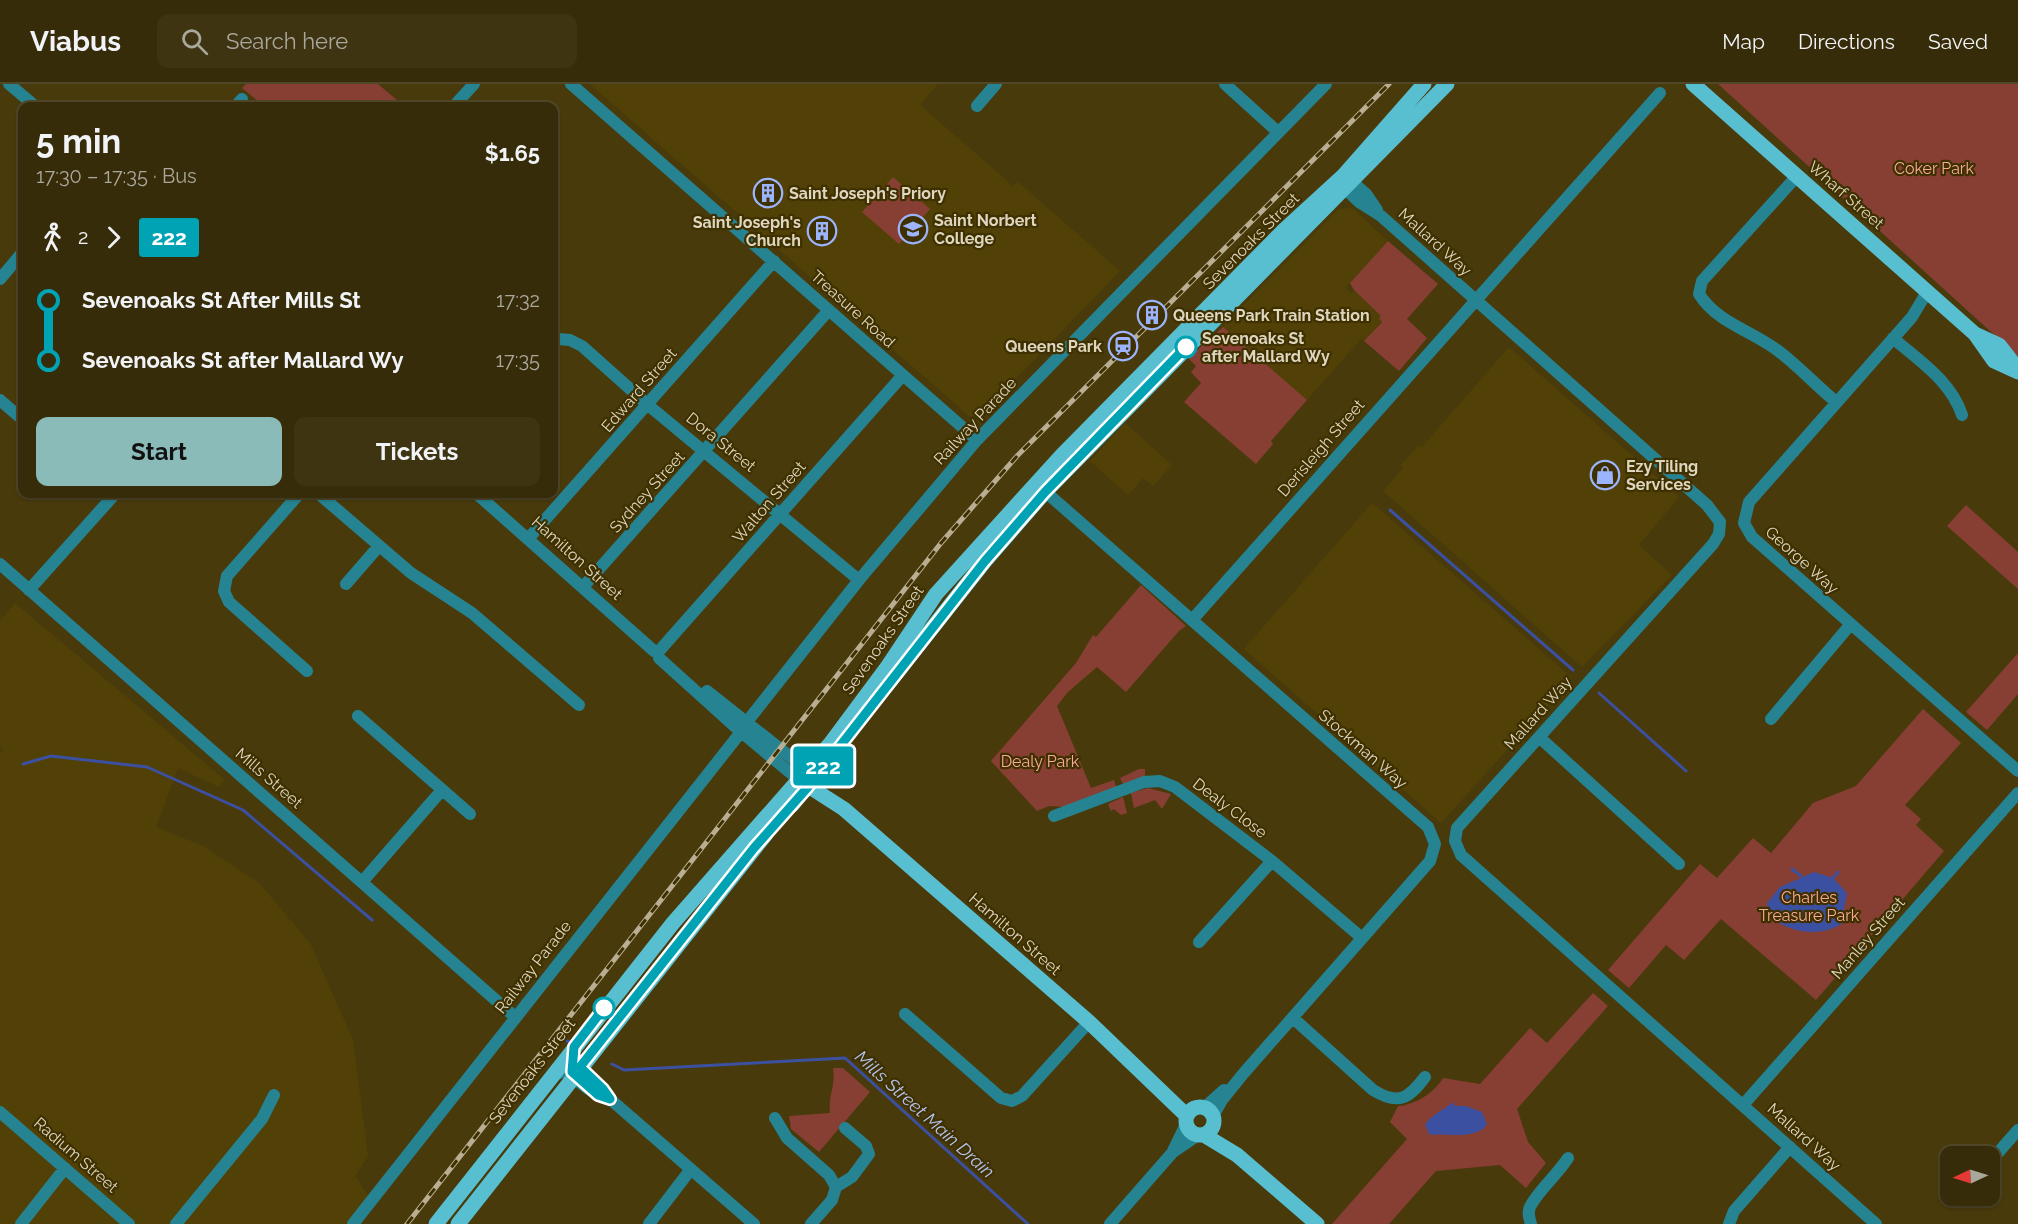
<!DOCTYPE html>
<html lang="en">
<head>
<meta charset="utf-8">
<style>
	:root { --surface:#372c09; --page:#3e3412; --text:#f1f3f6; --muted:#aaa79c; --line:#51482a; --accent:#8bbbb9 }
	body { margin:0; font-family:Raleway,sans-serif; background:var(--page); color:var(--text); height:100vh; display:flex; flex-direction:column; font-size:22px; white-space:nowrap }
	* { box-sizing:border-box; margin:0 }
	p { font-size:20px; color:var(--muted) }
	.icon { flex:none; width:33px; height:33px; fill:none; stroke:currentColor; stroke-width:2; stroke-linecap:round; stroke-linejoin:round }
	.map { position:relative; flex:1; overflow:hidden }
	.details { position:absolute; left:18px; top:18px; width:540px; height:396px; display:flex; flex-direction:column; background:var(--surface); border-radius:12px; box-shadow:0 2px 4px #0004,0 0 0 2px var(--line) }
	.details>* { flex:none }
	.badge { padding:0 12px; border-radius:4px; font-size:21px; line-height:39px }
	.needle { width:39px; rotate:266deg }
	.controls { position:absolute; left:1940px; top:1062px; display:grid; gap:12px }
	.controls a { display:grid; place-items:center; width:60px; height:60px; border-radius:12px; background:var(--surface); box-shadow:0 2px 4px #0004,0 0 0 2px var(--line); font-size:30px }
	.map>.badge { position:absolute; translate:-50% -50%; box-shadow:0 0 0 3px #fff }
	.legs { display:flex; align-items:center; gap:9px; height:66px; padding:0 18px; font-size:20px }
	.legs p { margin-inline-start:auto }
	.head { display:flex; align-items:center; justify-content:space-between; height:102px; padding:0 18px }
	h1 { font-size:33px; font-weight:700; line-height:45px }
	.primary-button { display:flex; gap:12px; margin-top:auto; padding:12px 18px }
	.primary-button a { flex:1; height:69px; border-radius:12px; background:var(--accent); color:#111; font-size:24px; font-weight:700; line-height:69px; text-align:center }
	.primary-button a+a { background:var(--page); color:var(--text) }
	ul { padding:0 18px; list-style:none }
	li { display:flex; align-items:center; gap:21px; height:60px; font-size:22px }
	li i { display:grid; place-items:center; width:9px; height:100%; margin:0 8px; background:currentColor }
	li i::after { content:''; width:15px; height:15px; margin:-8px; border:4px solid; border-radius:50%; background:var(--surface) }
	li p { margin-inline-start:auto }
	li:first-child i { background:linear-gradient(#0000 50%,currentColor 0) }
	li:last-child i { background:linear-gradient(currentColor 50%,#0000 0) }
	header { display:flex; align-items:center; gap:36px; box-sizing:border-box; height:84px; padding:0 30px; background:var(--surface); border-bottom:2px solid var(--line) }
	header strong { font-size:28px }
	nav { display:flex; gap:33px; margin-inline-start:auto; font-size:21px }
	.search { width:420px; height:54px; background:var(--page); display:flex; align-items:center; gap:15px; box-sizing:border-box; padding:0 21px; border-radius:12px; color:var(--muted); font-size:22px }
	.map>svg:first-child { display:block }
</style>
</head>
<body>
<header>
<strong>Viabus</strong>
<div class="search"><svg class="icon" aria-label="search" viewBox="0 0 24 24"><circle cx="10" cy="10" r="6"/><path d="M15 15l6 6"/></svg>Search here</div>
<nav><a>Map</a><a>Directions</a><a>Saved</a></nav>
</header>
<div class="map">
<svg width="2018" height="1140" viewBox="0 0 2018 1140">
	<rect width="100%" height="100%" fill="#493a0c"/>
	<path fill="#524106" d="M590,0h348l-18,21 93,81 5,-4 102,89 -140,145h-11z
		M1352,124l36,33 -43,47 6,5 3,-3 27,26 1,5 -18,20 -3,-2 -54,61 -85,-73 117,-118z
		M1509,263l170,150 -40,48 33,30 -90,92 -199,-176 20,-23 -2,-3 18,-20 3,2z
		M1125,339l47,42 -19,21 -10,-8 -15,17 -38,-34z
		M1372,419l200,175 -131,145 -197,-174z
		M15,519l210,177 -6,7 -41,-19 -22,59 47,19 56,37 51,60 43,97 15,116 -13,20 9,14 12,13 -16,21h-360v-471l4,-1 -4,-5v-126z"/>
	<path fill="#873f34" d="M246,0h132l26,22h-140l-22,-18z
		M1718,0h300v272l-28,-25z
		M893,93l37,32 -31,35 -37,-32z
		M1388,157l50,43 -31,35 20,19 -28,33 -35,-30 18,-19 -3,-4 2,-2 -27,-26 -4,-7z
		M1223,243l84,73 -36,41 2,3 -17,20 -72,-62 17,-19 -10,-11 5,-6 -8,-8z
		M1966,421l52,47v37l-71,-63z
		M1141,501l45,41 -7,5 -53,61 -29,-25 -29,25 -11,14 34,82 23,-8 2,7 -50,20 -17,-1 -12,5 -46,-50 85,-98 17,-28 3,2z
		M2018,569v41l-31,36 -21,-18z
		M1923,625l38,34 -56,62 16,14 -5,6 28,26 -128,149 -95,-81 -37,41 -18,-15 -37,43 -21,-18 92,-106 17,14 36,-40 18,15 42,-50 43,-17z
		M1139,685h6v9l-22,6 -3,-6z
		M1148,704l23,6 -9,15 -7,-9 -21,8 -3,-15z
		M1123,713l4,16 -6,2 -7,-6 -3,2 -3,-7z
		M1593,909l15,13 -91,103 11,33 18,21 -20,25 -26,-23 -64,6 -47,53h-57l75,-85 -17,-17 8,-16c17,-1 36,-13 45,-28l37,6 50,-56 17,15z
		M833,984h10l27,24 -51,60 -28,-23 -2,-13 41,-3c-2,-18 6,-27 3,-45z"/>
	<path fill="#3c50a1" d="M1814,788l19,6 14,15 -4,21 7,3c-21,22 -60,18 -81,-1l-2,-13 13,-16z
		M1453,1018l2,4h11l16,6 5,12 -4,5c-17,10 -35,4 -53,6l-5,-10c6,-11 21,-16 28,-23z"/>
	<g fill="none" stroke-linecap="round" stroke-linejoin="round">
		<path stroke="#3c50a1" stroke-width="3" d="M1390,426l183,160
			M1599,609l87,78
			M23,680l28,-8 96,11 96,43 129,110
			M1792,785l9,7
			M1833,794l5,-6
			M560,954l12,5
			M612,980l12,6 221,-12 183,166"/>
		<path stroke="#268492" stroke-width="12" d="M9,0l26,22
			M571,0l406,356
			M1225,0l53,48
			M236,22l6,-7
			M454,22l20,-22
			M977,22l19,-22
			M1346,92l20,18 11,16
			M1797,92l-95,105 -3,13c19,30 55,37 82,59 19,15 36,33 55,49
			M1338,98l21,20 22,14 326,289 13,17 -1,12 -6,10 -256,284 -2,13 6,14 415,369
			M0,195l22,-26
			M1927,208l-15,25 -163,185 -5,21 8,14 266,234
			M1893,254c26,23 58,43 69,77
			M554,259l4,-4 12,1 12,6 66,59 211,175
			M0,316l22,19
			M1040,403l388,340 7,17 -5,17 -187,213 -21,26 -9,16
			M299,410l-72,82 -3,15 5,11 78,69
			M319,410l92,79 61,40 107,92
			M477,410l177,157
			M528,455l246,-278
			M0,480l515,453
			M346,500l33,-38
			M583,503l246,-277
			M29,506l86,-96
			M1192,536l468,-527
			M660,566l243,-275
			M659,574l82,74 58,48
			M707,607l100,79
			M358,632l112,98
			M1771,635l79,-94
			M746,639l113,-143 118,-140 349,-356
			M1539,653l140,127
			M1054,732l90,-34 16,-1 15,6 97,74 90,77
			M362,798l80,-92
			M1199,858l73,-81
			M905,930l96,84 11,3 10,-5 67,-74
			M1293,934l80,72c26,16 36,8 52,-13
			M572,986c3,14 25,25 38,29
			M553,991l27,-8 23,22 7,10 144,125
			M1743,1021l275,-312
			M1204,1024l20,-18
			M0,1028l129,112
			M775,1034l12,20 42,37 7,12 -4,13 -21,24
			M1173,1068l25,-17
			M1989,1079l29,-33
			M836,1103l16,-10 17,-23 -3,-8 -21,-18
			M1959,1112h1
			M21,1140l44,-56
			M176,1140l86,-105 12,-24
			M353,1140l388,-492
			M649,1140l42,-55
			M1110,1140l62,-71 14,-29
			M1531,1140c-2,-6 -4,-13 0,-19 9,-16 26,-30 37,-47
			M1729,1140l5,-13 56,-64"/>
		<path stroke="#58bfd0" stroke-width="15" d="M1693,0l282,250 19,27 24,11
			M1975,250l24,11 19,24
			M887,601l98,-124 60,-69 402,-408
			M802,698l42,27 245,213 98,94
			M792,721l37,-47
			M1186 1037a14 14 0 1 1 28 0a14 14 0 1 1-28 0Z
			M1204,1051l33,20 80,69
			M436,1140l237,-301 157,-179 58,-78 48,-72 126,-139 222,-225 60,-55 80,-91
			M458,1140l308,-390"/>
		<g stroke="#b8ae91" stroke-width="5">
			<path id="rail" d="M407,1140l534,-681 77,-88 371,-371"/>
		</g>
		<use href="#rail" stroke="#3f3000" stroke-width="3" stroke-dasharray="9" stroke-linecap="butt"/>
	</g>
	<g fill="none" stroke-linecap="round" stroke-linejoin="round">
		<g stroke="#fff" stroke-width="14">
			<path id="line-1" d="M604,924l-30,39 -2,25 26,23 12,4 -7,-10 -23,-22 174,-219 54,-61 177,-226 60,-69 141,-145"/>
		</g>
		<use href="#line-1" stroke="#00a3b4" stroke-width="9"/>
	</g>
	<defs>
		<g id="building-ring" transform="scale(1.5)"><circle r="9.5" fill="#3f3000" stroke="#9cb4fd" stroke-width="1.5"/><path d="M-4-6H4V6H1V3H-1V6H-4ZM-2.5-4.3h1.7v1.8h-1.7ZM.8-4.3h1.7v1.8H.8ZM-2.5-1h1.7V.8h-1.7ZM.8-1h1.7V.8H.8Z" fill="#9cb4fd"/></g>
		<g id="university-ring" transform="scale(1.5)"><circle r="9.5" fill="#3f3000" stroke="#9cb4fd" stroke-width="1.5"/><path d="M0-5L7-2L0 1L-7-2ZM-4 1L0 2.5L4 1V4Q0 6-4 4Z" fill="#9cb4fd"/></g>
		<g id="station-ring" transform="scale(1.5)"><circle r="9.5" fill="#3f3000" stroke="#9cb4fd" stroke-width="1.5"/><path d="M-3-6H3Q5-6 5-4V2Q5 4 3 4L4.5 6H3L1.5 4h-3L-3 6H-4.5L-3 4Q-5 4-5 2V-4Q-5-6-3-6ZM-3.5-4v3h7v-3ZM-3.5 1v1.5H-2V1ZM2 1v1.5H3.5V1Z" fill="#9cb4fd"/></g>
		<g id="shop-ring" transform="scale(1.5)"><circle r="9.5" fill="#3f3000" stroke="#9cb4fd" stroke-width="1.5"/><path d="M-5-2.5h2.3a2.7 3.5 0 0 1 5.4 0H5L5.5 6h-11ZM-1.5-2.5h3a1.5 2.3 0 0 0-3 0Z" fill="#9cb4fd"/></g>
	</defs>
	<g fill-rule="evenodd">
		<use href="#building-ring" x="768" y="109"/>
		<use href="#university-ring" x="913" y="145"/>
		<use href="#building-ring" x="822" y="147"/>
		<use href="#building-ring" x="1152" y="231"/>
		<use href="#station-ring" x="1123" y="262"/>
		<use href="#shop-ring" x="1605" y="391"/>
	</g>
	<g fill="#fff" stroke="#00a3b4" stroke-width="3">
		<circle cx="1186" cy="263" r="10"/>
		<circle cx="604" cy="924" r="10"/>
	</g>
	<g text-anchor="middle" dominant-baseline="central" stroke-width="4.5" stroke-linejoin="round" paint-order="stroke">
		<g font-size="16" fill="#faaa9c" stroke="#3f3000">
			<text x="1934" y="84">Coker Park</text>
			<text x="1040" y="677">Dealy Park</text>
			<text x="1809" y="813">Charles<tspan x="1809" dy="18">Treasure Park</tspan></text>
		</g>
		<g font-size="16" font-weight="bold" fill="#ded6bf" stroke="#3f3000" text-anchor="start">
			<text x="789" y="109">Saint Joseph's Priory</text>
			<text x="934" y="136">Saint Norbert<tspan x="934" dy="18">College</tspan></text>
			<text x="801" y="138" text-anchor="end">Saint Joseph's<tspan x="801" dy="18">Church</tspan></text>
			<text x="1173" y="231">Queens Park Train Station</text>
			<text x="1102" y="262" text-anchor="end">Queens Park</text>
			<text x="1626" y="382">Ezy Tiling<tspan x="1626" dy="18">Services</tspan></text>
		</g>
		<g font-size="16" fill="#ded6bf" stroke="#3f3000">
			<text transform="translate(1846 111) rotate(41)">Wharf Street</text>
			<text transform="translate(1251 157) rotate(-45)">Sevenoaks Street</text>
			<text transform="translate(1435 158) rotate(42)">Mallard Way</text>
			<text transform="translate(853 225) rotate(42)">Treasure Road</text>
			<text transform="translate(639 306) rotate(-49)">Edward Street</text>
			<text transform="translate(975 337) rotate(-47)">Railway Parade</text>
			<text transform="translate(721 358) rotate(39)">Dora Street</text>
			<text transform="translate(1321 364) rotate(-49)">Derisleigh Street</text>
			<text transform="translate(647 408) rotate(-48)">Sydney Street</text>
			<text transform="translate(769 418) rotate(-49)">Walton Street</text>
			<text transform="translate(577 474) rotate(42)">Hamilton Street</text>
			<text transform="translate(1802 476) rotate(42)">George Way</text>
			<text transform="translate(883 556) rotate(-55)">Sevenoaks Street</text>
			<text transform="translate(1538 629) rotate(-48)">Mallard Way</text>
			<text transform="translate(1363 665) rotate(41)">Stockman Way</text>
			<text transform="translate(269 694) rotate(41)">Mills Street</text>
			<text transform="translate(1230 724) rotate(37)">Dealy Close</text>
			<text transform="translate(1015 850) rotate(41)">Hamilton Street</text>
			<text transform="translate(1868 854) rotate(-49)">Manley Street</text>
			<text transform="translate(533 883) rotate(-52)">Railway Parade</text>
			<text transform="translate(532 987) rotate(-52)">Sevenoaks Street</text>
			<text transform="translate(1804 1053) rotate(42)">Mallard Way</text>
			<text transform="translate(76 1071) rotate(41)">Radium Street</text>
		</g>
		<g font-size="16" font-weight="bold" fill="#ded6bf" stroke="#3f3000" text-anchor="start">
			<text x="1202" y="254">Sevenoaks St<tspan x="1202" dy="18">after Mallard Wy</tspan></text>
		</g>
		<g font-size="18" font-style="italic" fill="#b4c3f0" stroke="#3f3000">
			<text transform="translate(925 1030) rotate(42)">Mills Street Main Drain</text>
		</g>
	</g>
</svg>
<div class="controls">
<a><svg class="needle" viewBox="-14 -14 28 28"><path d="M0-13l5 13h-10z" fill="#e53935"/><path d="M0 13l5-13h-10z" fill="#aaa79c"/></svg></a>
</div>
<b class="badge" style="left:823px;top:682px;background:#00a3b4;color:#fff">222</b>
<section class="details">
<div class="head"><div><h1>5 min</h1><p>17:30 – 17:35 · Bus</p></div><b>$1.65</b></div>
<div class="legs"><svg class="icon" aria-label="walk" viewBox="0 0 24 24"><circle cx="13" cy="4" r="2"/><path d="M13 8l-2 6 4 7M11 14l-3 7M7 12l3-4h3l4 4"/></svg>2<svg class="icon" aria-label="forward" viewBox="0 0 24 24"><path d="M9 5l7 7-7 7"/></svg><b class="badge" style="background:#00a3b4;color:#fff">222</b></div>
<ul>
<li><i style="color:#00a3b4"></i><b>Sevenoaks St After Mills St</b><p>17:32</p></li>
<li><i style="color:#00a3b4"></i><b>Sevenoaks St after Mallard Wy</b><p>17:35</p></li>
</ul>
<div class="primary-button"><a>Start</a><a>Tickets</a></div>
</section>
</div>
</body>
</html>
